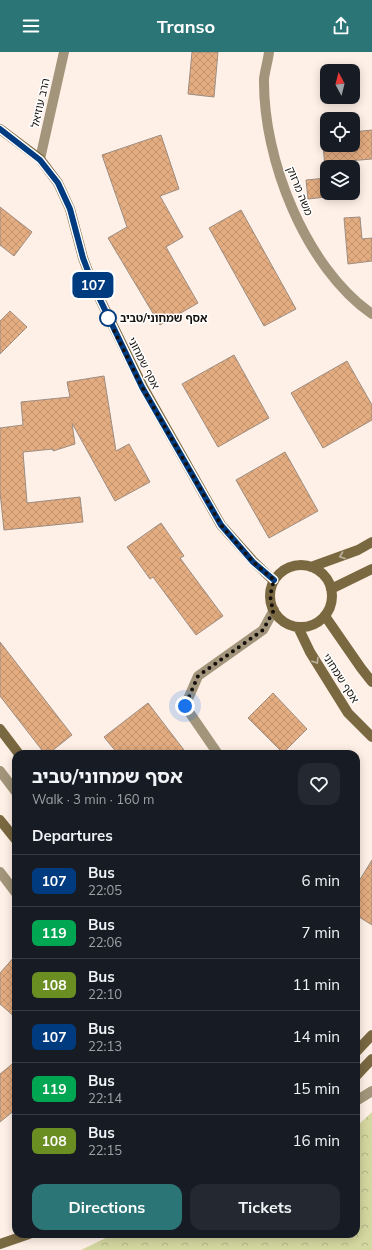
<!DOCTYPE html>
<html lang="en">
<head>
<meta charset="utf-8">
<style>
	:root { --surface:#171b24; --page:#242831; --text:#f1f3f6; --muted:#9ea1a6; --line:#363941; --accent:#2b7577 }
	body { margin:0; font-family:Mulish,"Noto Sans Hebrew",sans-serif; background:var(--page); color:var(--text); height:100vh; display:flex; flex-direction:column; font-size:15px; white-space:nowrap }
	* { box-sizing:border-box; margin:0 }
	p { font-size:13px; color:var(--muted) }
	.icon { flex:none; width:22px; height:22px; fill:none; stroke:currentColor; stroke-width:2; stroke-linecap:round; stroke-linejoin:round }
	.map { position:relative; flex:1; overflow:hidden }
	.details { position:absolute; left:12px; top:698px; width:348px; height:488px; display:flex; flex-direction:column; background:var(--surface); border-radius:12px; box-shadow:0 2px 10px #0003 }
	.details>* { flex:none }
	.badge { padding:0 8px; border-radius:6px; font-size:14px; line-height:26px }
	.needle { width:26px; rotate:353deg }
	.tools { position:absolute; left:320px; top:12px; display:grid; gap:8px }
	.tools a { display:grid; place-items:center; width:40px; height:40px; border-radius:8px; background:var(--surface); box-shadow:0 2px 10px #0003; font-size:20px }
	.you { position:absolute; width:20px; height:20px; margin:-10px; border:3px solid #fff; border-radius:50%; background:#1a73e8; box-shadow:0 0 0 6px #1a73e833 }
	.map>.badge { position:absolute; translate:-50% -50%; box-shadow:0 0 0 2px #fff }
	h2 { padding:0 20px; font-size:15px; line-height:36px }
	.round { display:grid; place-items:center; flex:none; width:42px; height:42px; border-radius:12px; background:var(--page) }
	.summary { display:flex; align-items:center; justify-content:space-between; height:68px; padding:0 20px }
	h1 { font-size:19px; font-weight:700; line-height:30px }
	.primary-button { display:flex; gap:8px; margin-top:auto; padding:8px 20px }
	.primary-button a { flex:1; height:46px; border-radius:12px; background:var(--accent); color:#fff; font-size:16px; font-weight:700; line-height:46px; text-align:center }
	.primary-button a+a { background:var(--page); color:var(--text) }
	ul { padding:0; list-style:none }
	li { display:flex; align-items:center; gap:12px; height:52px; padding:0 20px; border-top:1px solid var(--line) }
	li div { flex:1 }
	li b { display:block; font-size:15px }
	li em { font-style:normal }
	li .badge { min-width:44px; font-weight:700; text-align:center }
	header { display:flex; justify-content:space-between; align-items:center; height:52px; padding:0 20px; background:var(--accent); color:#fff; font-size:18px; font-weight:700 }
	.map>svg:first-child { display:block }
</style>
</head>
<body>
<header><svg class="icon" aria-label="menu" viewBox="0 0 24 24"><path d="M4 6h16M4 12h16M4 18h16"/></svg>Transo<svg class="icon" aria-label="share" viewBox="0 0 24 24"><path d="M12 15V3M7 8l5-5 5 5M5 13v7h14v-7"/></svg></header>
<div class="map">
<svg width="372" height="1198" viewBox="0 0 372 1198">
	<defs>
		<pattern id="forest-crowns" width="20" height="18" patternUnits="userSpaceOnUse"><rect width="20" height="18" fill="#d4d79f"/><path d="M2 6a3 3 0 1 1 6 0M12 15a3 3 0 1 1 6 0" fill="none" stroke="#b5b888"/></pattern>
		<pattern id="building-cross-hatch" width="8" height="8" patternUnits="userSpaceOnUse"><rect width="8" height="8" fill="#e4ac81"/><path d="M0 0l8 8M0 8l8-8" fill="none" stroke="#c3936e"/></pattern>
	</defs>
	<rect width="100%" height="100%" fill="#fef0e6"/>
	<path fill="url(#forest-crowns)" d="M372,1060v138h-291l33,-16h242v-107z"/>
	<path fill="url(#building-cross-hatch)" stroke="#9d8d81" d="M192,0h26l-4,45 -26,-3z
		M372,78v29l-24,2v6h-23l-3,-32h5v10h26v-13z
		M161,83l18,54 -19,7 23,41 -17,10 32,56 -38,22 -52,-87 19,-11 -25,-72z
		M327,126v15h8v3l-27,3 -2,-19z
		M0,155l32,25 -18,24 -14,-11z
		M241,158l55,99 -32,17 -55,-98z
		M360,165l2,22 10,-1v23l-24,3 -4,-46z
		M10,259l17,16 -27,27v-33z
		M234,303l35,63 -51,29 -36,-63z
		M347,309l25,44v15l-49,28 -32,-55z
		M104,324l12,75 13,-7 21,38 -35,19 -43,-78 3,21 -22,7v-2l-30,3 4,51 53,-6 3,25 -79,8 -4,-38v-64l23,-3 -2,-23 49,-5 -3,-15z
		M285,400l33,59 -49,27 -33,-58z
		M161,471l23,33 -4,2 43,58 -27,19 -43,-58 -3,2 -23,-32z
		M0,590l72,93 -24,19h-3l-45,-58z
		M273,641l34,36 -24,24 -35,-35z
		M148,651l39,51h-69l-14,-17z
		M372,808v65l-16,-10v-29z
		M16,903v63l-16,-14v-31z
		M16,1009v48l-16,13v-48z"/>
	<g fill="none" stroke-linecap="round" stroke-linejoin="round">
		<path stroke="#a2957b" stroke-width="10" d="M218,702l-33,-48 13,-30 65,-46 11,-20
			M0,719l16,21
			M356,1049l16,-10"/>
		<path stroke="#a2957b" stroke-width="10" d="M269,0c-1,9 -4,18 -5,27 -1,80 41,188 108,235
			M40,107l24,-107
			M0,820l16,21"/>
		<path stroke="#7a6841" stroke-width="10" d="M0,77l40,30 18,24 12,26 13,49 11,29 49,100 78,138 32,36 21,20
			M270 544a31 31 0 1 1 62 0a31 31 0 1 1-62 0Z
			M311,515l47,-17 14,-8
			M331,537l41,-20
			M325,564l36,52 11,14
			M298,575l12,25 38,61 24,24
			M0,677l19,25
			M0,768l16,20
			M356,1000l16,-17
			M356,1024l16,-17
			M0,1192l29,-10"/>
	</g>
	<defs><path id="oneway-chevron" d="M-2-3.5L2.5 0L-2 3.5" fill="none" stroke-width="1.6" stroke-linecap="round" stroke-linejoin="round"/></defs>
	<g stroke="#bcb4a0">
		<use href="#oneway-chevron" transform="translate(342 504) rotate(160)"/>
		<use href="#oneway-chevron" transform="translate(316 609) rotate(58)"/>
	</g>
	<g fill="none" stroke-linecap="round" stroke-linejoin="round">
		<g stroke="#fff" stroke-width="9">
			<path id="line" d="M0,77l40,31 18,23 12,26 13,49 11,29 48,100 79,138 32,37 21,18"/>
		</g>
		<use href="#line" stroke="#003b80" stroke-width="6"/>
		<path stroke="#15100b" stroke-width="4" stroke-dasharray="0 7.2" d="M108,266l34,69 79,138 32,37 21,18c-3,11 -6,20 0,30l-11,20 -65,46 -13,30"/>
	</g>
	<circle fill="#fff" stroke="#003b80" stroke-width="2" cx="108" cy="266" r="8"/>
	<g text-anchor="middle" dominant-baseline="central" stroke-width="3" stroke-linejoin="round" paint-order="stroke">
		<g font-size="11" fill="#15100b" stroke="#fff">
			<text transform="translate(40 51) rotate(-77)">הרב עוזיאל</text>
			<text transform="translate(300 139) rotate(68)">משה מרזוק</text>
			<text transform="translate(144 311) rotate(63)">אסף שמחוני</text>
			<text transform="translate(341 626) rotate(57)">אסף שמחוני</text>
		</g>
		<g font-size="11" font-weight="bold" fill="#15100b" stroke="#fff" text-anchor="start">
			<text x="120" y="266">אסף שמחוני/טביב</text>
		</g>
	</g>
</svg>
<div class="tools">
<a><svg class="needle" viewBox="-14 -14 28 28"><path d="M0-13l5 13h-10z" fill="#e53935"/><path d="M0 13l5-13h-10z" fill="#9ea1a6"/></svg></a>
<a><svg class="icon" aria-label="locate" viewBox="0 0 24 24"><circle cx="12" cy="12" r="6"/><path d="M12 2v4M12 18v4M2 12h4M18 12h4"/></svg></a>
<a><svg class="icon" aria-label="layers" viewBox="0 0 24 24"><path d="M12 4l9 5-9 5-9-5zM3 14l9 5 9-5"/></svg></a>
</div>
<div class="you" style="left:185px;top:654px"></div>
<b class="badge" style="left:93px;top:233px;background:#003b80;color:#fff">107</b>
<section class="details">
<div class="summary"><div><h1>אסף שמחוני/טביב</h1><p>Walk · 3 min · 160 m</p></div><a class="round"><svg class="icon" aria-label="heart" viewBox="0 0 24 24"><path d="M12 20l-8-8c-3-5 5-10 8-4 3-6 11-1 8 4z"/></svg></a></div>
<h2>Departures</h2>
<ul>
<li><span class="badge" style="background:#003b80;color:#fff">107</span><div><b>Bus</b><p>22:05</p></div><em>6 min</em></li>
<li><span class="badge" style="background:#00a651;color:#fff">119</span><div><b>Bus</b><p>22:06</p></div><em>7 min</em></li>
<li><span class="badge" style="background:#6b8e23;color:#fff">108</span><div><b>Bus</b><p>22:10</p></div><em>11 min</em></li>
<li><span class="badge" style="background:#003b80;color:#fff">107</span><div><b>Bus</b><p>22:13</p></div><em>14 min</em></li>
<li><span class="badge" style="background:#00a651;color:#fff">119</span><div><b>Bus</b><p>22:14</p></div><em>15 min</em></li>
<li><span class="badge" style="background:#6b8e23;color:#fff">108</span><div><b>Bus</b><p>22:15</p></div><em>16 min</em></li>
</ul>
<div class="primary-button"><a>Directions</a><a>Tickets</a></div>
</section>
</div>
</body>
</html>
